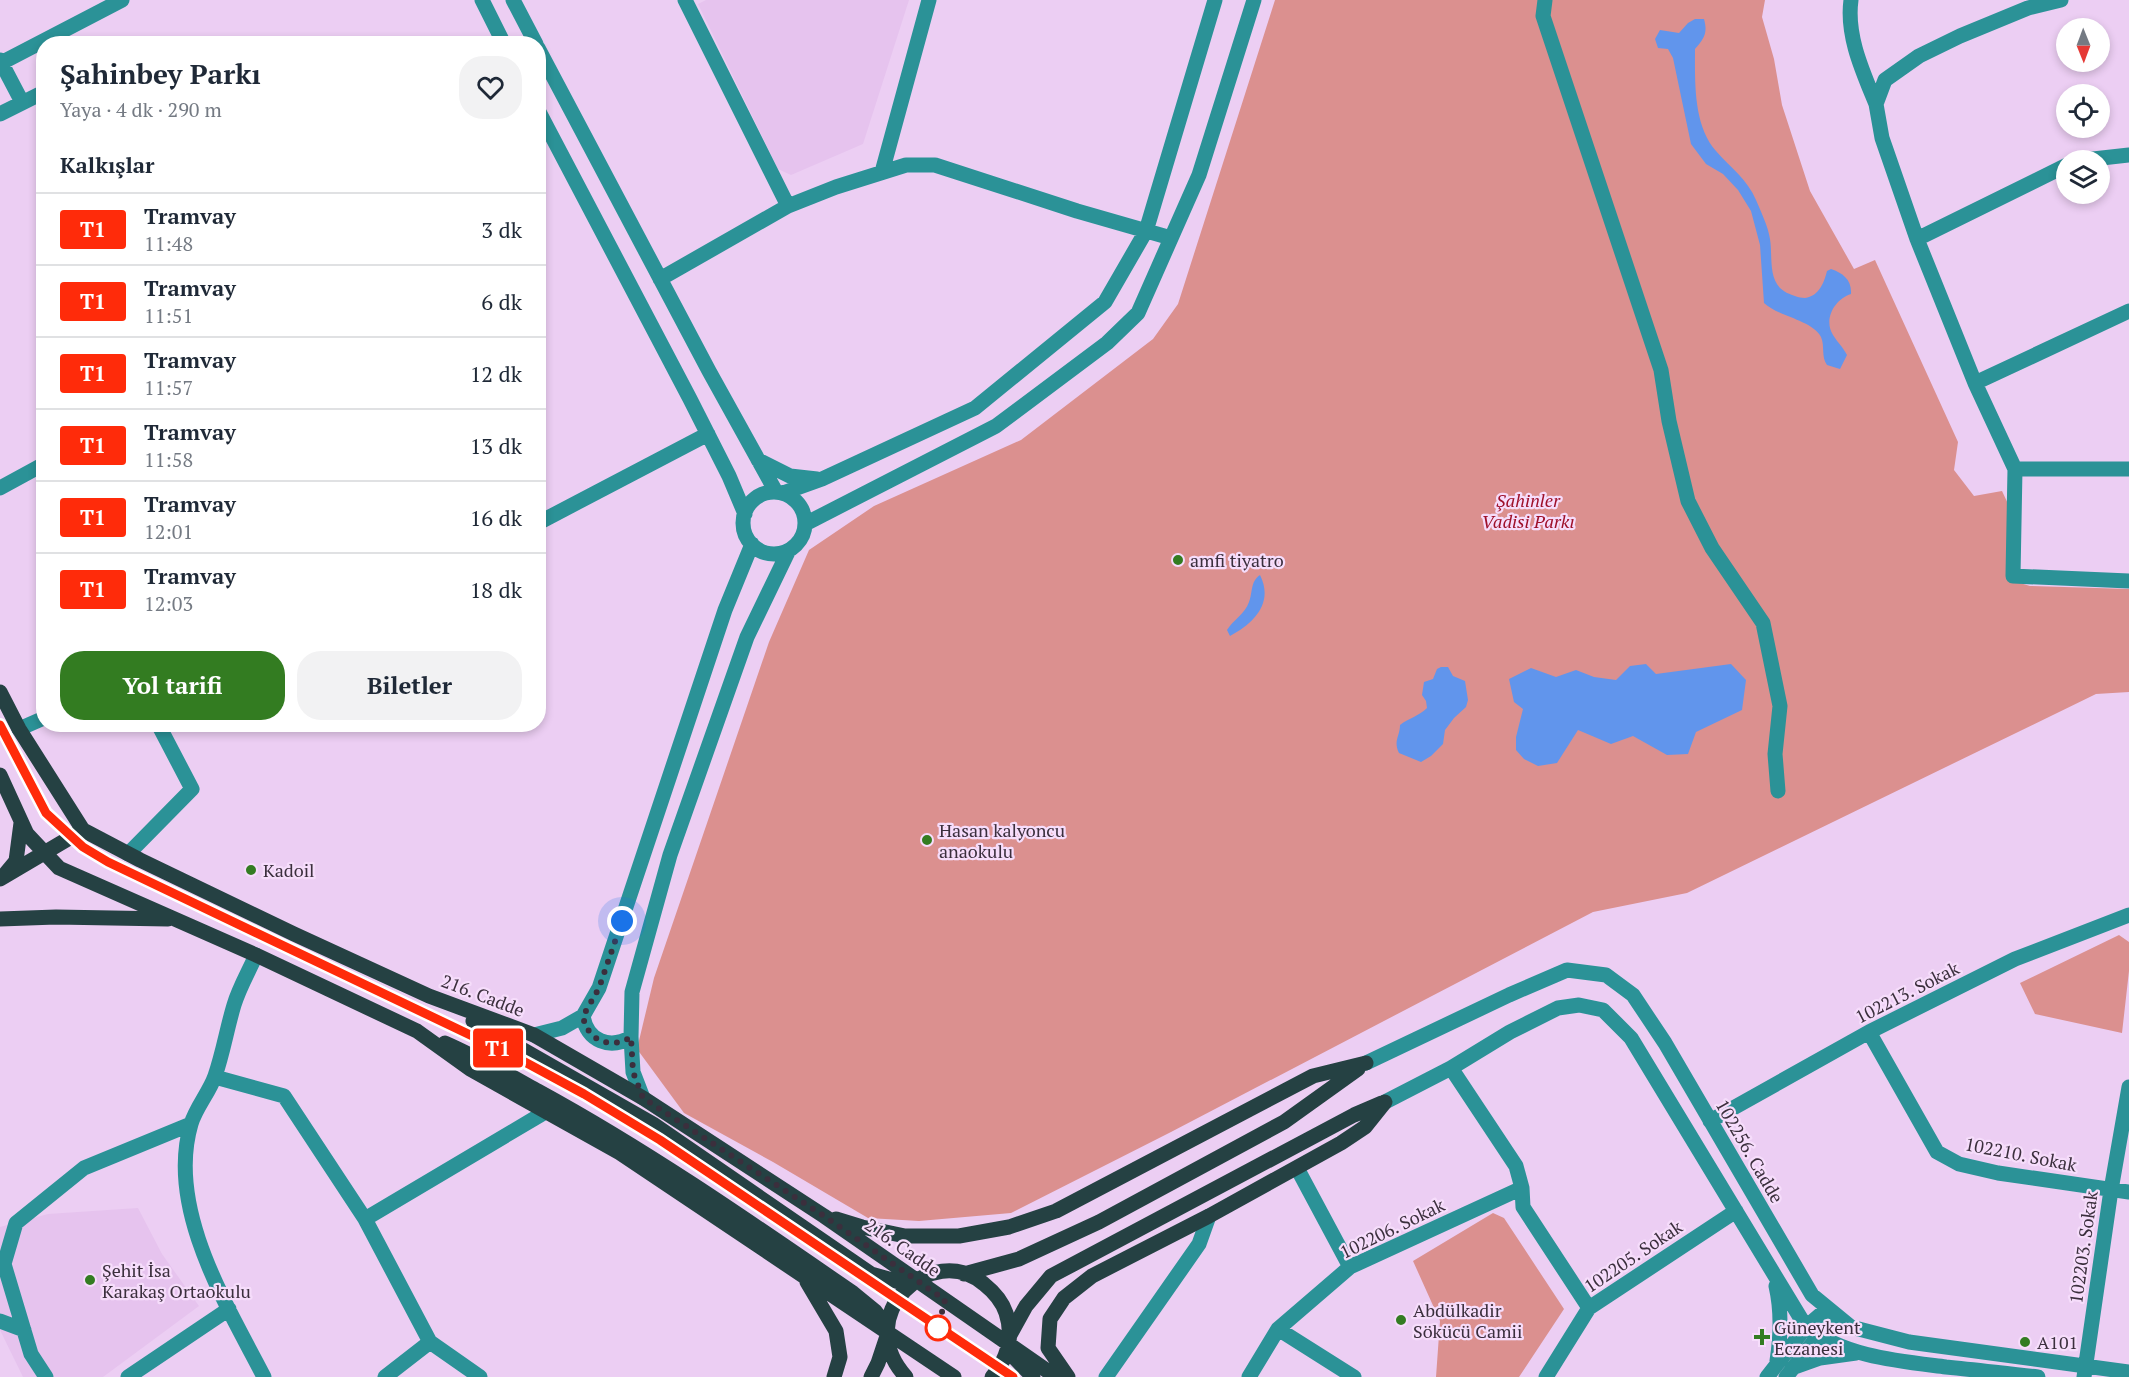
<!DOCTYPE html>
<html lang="tr">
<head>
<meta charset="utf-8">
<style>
	:root { --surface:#fff; --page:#f2f2f3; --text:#1f2937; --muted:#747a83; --line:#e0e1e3; --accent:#337c21 }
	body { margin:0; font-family:"PT Serif",serif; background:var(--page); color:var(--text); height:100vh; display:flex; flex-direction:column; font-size:22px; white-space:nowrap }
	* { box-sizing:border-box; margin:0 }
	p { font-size:20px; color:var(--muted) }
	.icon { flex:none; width:33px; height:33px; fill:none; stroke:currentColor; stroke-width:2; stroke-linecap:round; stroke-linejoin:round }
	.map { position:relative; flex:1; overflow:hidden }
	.sheet { position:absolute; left:36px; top:36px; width:510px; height:696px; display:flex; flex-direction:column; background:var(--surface); border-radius:24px; box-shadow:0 3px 9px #0003 }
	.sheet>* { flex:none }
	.badge { padding:0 12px; border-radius:4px; font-size:21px; line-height:39px }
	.needle { width:39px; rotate:179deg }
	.controls { position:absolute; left:2056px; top:18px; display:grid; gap:12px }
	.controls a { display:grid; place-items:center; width:54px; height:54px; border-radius:50%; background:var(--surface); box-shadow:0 3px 9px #0003; font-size:30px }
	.you { position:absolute; width:30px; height:30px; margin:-15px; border:4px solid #fff; border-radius:50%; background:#1a73e8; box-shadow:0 0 0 9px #1a73e833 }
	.map>.badge { position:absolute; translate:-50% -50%; box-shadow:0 0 0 3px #fff }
	h2 { padding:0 24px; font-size:22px; line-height:54px }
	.round { display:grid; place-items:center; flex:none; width:63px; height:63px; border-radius:24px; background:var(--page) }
	.summary { display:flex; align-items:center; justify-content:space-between; height:102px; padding:0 24px }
	h1 { font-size:28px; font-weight:700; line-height:45px }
	.cta { display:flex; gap:12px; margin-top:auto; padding:12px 24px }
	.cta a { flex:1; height:69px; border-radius:24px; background:var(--accent); color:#fff; font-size:24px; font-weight:700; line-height:69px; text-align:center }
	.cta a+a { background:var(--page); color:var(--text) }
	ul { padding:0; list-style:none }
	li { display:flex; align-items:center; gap:18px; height:72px; padding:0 24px; border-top:2px solid var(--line) }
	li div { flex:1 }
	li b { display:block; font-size:22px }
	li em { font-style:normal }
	li .badge { min-width:66px; font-weight:700; text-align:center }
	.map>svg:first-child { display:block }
</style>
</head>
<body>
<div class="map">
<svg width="2129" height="1377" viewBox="0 0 2129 1377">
	<rect width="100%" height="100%" fill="#eccef3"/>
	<path fill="#e6c3ee" d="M706,0h203l-46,144 -72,31 -13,-6 -80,-165z
		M138,1208l24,46 37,52 -96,71h-80l-23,-47v-103l48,-13z"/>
	<path fill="#db908f" d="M1275,0h490l-3,17 12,42 8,46 28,86 44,78 21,-9 83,182 -4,28 20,26 28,-5 8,17v72l20,6 99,3v103l-33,2 -409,199 -94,19 -422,220 -160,81 -92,8 -51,-3 -95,-56 -89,-49 -47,-64 17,-71 115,-336 40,-92 65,-44 147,-66 132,-101 25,-35z
		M2119,935l10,7v29l-7,62 -87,-19 -15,-31z
		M1493,1213l11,5 60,91 -45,68h-83l4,-56 -27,-60z"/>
	<path fill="#6195ec" d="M1695,19h9c4,14 0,20 -9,30 0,32 -2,76 21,102 15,17 31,28 40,49 5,12 12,26 14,39 3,19 -3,44 17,54 6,2 11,5 18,5 14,-2 19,-15 22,-27l4,-2c12,4 21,11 20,25 -16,5 -28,25 -18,41 5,8 10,12 14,20l-7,14 -13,-4c-6,-8 -2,-19 -6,-28 -9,-17 -42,-20 -57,-34l-4,-58 -9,-34 -13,-21 -15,-16 -17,-10 -15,-20 -18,-86 -5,-9 -10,-1 -3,-9 5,-9 19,3 9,-10z
		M1260,575c14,28 -6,48 -30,61l-3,-6c6,-10 18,-16 22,-28 4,-10 1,-20 11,-27z
		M1646,664l10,10 75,-10 15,16 -4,30 -46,22 -8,22 -21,1 -34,-19 -22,8 -33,-14 -21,33 -19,3 -14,-7 -8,-9v-13l7,-28 -9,-7 -5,-23 22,-11 25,9 20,-7 18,7 22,3 14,-14z
		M1441,667h7l5,9 12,5 3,19 -2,7 -12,11 -9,12 -2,14 -12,12 -10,6 -22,-9c-6,-12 1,-17 1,-28 9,-7 19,-9 27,-17l-1,-7 -4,-6 2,-13 9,-3 4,-10z"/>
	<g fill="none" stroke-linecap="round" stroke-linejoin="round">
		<path stroke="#2b9297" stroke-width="15" d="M482,0l22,44
			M513,0l23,44
			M685,0l103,206
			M1545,0l-2,16 118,354 8,51 19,80 24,47 51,75 17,83 -5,48 3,37
			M1851,0c-5,36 12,72 25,104
			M2061,0l-33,8 -68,28 -41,20 -34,24 -9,24 6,34 35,101 58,144 40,86h114
			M538,48l171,323 67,121
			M0,60l22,42
			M1,63l121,-63
			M538,110l152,289 39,77 16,38
			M0,114l44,-22
			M2084,160l45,-5
			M882,172l47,-172
			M1917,239l150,-74
			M660,279l128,-73 48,-19 70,-22h29l142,46 94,27
			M1975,383l154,-72
			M758,460l32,16 27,3
			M2015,469l-2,107 116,5
			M0,488l44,-24
			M743 523a31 31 0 1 1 62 0a31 31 0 1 1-62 0Z
			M783,493l39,-14 153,-71 130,-106 41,-71 69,-231
			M538,523l170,-89
			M805,524l191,-98 111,-83 31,-30 61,-138 55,-175
			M19,729l25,-11
			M128,854l64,-65 -34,-65
			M256,955c-7,16 -17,33 -22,50 -7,23 -11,48 -19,71 -6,17 -19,31 -24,48 -25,85 36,181 73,253
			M583,1016c4,25 27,34 48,21
			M1869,1032l68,120 22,12 39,9 131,19
			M534,1035l28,-7 21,-12 16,-28 126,-378 27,-66
			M1366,1063l143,-68 58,-25 39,5 27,20 32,48 147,252 39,32 58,15 220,30
			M1451,1068l65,98 6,22 1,19 66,101
			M215,1077l69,19 81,123 65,123 50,35
			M643,1098l-10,-26 -2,-35 1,-45 38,-137 77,-218 42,-87
			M1385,1102l66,-34 59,-36 48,-24 21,-3 24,5 28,28 175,289c40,30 92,34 140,40 31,3 62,7 92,10
			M1710,1121l159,-89 146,-73 114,-44
			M1297,1168l53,99
			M365,1219l182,-108
			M1776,1286c6,26 5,49 1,75
			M0,1321l24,9
			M1278,1329l76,48
			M1792,1368l28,-10 36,-5
			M46,1377l-15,-23 -27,-90 12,-41 68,-55 107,-44
			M128,1377l101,-68
			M385,1377l45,-35
			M1106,1377l93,-133 10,-28
			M1249,1377l29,-48 72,-62 172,-79
			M1546,1377l43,-69 147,-97
			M1767,1377l39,-50 21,-18
			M1786,1377l32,-41 19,-19
			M2084,1377l27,-187 18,-103"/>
		<path stroke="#254143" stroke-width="15" d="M0,692l19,37 64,101
			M0,775l27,59 32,34 197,87 161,76 53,38 150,84 334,224
			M83,830l57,30 154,74 135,62 105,39 109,63 181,118 232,161
			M6,873l10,-12 5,-38
			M0,879l83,-49
			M0,919l56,-2 112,2
			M473,1021l180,103 218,150 32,9 19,-5
			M445,1043c32,14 62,31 93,48 110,60 212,131 315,202l22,18 12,16
			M836,1219l26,8 43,9h54l50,-9 47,-16 257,-135 53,-13
			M964,1274l55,-15 80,-37 185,-100 74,-53
			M807,1282l29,49 4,26 -6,20
			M1010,1335l16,-29 25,-30 303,-161 28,-12
			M1008,1351l25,26
			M871,1377l7,-14 8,-24
			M906,1377c-56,-62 26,-137 78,-93 10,8 18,17 22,29 8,24 2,45 -14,64
			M1068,1377l-20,-29 2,-29 14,-21 28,-22 117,-60 132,-73 24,-16 20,-25"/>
		<path stroke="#837087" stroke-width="1.5" d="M0,725l46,88 37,34 25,15 402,192 74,40 76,46 353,237"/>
	</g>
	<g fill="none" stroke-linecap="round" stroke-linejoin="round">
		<g stroke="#fff" stroke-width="14">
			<path id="line" d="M0,725l46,88 37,34 25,15 402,192 74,40 76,46 353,237"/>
		</g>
		<use href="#line" stroke="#ff2b0a" stroke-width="9"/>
		<path stroke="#3b2f3d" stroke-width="6" stroke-dasharray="0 10.8" d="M622,921l-23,67 -16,28c4,25 28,34 48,21l2,35 10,26 181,118 121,84 -7,28"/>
	</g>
	<g fill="#337c21" stroke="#f6ddfb" stroke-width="2">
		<circle cx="1178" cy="560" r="6"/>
		<circle cx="927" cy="840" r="6"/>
		<circle cx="251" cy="870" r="6"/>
		<circle cx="90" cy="1280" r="6"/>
		<circle cx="1401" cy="1320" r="6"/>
		<path d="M1759 1328h6v6h6v6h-6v6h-6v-6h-6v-6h6z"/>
		<circle cx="2025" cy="1342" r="6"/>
	</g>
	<circle fill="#fff" stroke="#ff2b0a" stroke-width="3" cx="938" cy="1328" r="12"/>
	<g text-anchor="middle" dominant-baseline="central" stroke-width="4.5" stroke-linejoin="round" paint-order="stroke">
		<g font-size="18" font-style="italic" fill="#9e102a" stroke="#f6ddfb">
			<text x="1528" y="500">Şahinler<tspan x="1528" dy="21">Vadisi Parkı</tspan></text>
		</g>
		<g font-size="18" fill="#3b2f3d" stroke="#f6ddfb" text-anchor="start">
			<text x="1190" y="560">amfi tiyatro</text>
			<text x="939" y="830">Hasan kalyoncu<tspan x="939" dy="21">anaokulu</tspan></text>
			<text x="263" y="870">Kadoil</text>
			<text x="102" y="1270">Şehit İsa<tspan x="102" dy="21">Karakaş Ortaokulu</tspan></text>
			<text x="1413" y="1310">Abdülkadir<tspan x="1413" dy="21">Sökücü Camii</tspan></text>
			<text x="1774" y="1327">Güneykent<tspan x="1774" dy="21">Eczanesi</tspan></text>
			<text x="2037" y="1342">A101</text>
		</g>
		<g font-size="18" fill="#3b2f3d" stroke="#f6ddfb">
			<text transform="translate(1907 992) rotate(-27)">102213. Sokak</text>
			<text transform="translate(483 995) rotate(21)">216. Cadde</text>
			<text transform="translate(1750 1151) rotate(60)">102256. Cadde</text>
			<text transform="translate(2021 1154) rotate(11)">102210. Sokak</text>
			<text transform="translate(1392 1228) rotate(-26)">102206. Sokak</text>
			<text transform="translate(903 1247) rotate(35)">216. Cadde</text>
			<text transform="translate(2083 1247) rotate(-82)">102203. Sokak</text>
			<text transform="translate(1633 1256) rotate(-34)">102205. Sokak</text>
		</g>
	</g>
</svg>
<div class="controls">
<a><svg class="needle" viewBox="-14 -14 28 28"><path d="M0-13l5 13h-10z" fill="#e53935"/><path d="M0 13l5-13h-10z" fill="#747a83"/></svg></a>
<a><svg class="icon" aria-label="locate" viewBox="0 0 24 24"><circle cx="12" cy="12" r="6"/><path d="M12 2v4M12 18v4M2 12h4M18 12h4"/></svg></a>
<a><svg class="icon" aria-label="layers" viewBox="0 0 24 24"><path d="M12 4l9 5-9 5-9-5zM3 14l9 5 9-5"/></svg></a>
</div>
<div class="you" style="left:622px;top:921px"></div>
<b class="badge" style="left:498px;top:1048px;background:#ff2b0a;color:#fff">T1</b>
<section class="sheet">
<div class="summary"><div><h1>Şahinbey Parkı</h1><p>Yaya · 4 dk · 290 m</p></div><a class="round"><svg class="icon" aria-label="heart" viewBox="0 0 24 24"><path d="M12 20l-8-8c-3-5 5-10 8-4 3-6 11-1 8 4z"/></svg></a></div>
<h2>Kalkışlar</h2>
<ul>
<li><span class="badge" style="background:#ff2b0a;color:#fff">T1</span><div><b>Tramvay</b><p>11:48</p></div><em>3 dk</em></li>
<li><span class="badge" style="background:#ff2b0a;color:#fff">T1</span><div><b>Tramvay</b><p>11:51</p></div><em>6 dk</em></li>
<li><span class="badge" style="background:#ff2b0a;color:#fff">T1</span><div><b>Tramvay</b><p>11:57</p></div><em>12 dk</em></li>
<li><span class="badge" style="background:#ff2b0a;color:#fff">T1</span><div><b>Tramvay</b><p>11:58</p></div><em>13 dk</em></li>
<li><span class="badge" style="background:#ff2b0a;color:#fff">T1</span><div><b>Tramvay</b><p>12:01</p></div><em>16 dk</em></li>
<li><span class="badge" style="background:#ff2b0a;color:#fff">T1</span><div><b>Tramvay</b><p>12:03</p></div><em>18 dk</em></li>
</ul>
<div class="cta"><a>Yol tarifi</a><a>Biletler</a></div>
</section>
</div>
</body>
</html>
